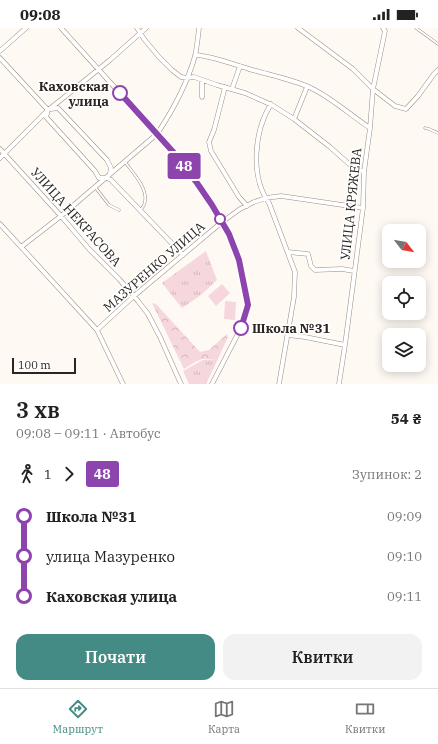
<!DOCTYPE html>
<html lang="uk">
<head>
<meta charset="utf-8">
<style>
	:root { --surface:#fff; --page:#f2f2f2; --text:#222; --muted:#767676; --line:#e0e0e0; --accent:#448b85 }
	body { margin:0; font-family:"IBM Plex Serif",serif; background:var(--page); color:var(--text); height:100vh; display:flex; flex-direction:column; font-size:15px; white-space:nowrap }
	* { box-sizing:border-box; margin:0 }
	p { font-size:13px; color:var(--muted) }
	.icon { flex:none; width:22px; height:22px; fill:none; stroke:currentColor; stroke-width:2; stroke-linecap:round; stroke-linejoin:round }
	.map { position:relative; height:356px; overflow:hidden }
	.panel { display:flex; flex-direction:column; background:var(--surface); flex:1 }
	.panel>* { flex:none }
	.badge { padding:0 8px; border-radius:3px; font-size:14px; line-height:26px }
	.needle { width:26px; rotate:121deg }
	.tools { position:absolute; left:382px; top:196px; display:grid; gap:8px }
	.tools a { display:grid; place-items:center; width:44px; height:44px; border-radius:8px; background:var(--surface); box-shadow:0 2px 10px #0003; font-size:20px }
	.scale { position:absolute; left:12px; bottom:10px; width:64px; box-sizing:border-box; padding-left:4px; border:2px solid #2b2521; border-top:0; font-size:11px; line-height:14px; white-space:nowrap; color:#2b2521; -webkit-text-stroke:3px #fff; paint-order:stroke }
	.map>.badge { position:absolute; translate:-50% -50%; box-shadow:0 0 0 2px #fff }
	.legs { display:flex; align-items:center; gap:6px; height:44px; padding:0 16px; font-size:13px }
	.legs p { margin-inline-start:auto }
	.summary { display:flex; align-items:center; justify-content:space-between; height:68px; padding:0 16px }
	h1 { font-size:22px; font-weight:600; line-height:30px }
	.primary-button { display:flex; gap:8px; margin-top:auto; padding:8px 16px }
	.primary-button a { flex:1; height:46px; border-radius:12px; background:var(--accent); color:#fff; font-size:16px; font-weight:600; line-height:46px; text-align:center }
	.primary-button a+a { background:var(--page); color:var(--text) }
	ul { padding:0 16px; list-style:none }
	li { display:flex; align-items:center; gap:14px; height:40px; font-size:15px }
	li i { display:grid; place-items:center; width:6px; height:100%; margin:0 5px; background:currentColor }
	li i::after { content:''; width:10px; height:10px; margin:-5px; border:3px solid; border-radius:50%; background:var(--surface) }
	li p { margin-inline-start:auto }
	li:first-child i { background:linear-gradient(#0000 50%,currentColor 0) }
	li:last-child i { background:linear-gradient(currentColor 50%,#0000 0) }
	.status { display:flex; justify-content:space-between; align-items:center; height:28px; padding:0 20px; background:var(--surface); direction:ltr }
	.status svg { height:11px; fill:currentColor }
	.menu { display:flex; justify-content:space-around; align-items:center; height:56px; border-top:1px solid var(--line); background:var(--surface); font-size:11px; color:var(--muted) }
	.menu a { display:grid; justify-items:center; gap:2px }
	.menu .current { color:var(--accent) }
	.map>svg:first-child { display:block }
</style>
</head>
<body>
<div class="status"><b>09:08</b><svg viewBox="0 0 49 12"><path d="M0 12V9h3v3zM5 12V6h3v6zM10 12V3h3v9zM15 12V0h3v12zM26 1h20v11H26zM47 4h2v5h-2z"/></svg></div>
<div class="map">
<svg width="438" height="356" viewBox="0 0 438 356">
	<defs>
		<pattern id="grass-tufts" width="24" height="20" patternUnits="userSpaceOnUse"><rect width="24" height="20" fill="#f5d7dd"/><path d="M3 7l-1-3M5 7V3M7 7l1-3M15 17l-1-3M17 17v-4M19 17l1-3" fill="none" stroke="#d2b8bd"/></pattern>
		<pattern id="forest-crowns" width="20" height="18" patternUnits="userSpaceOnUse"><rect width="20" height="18" fill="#f5d7dd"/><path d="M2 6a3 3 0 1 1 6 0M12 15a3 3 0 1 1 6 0" fill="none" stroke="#d2b8bd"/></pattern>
	</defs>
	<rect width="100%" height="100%" fill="#fff9f4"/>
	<path fill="url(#grass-tufts)" d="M206,223l11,29 -16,15 -19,13 -20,-25z
		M218,331l-12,25h-17l-6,-13 20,-11z"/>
	<path fill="url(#forest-crowns)" d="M152,275l4,1 44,48 9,-2 18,-16 1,3 -10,22h-16l-7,3 -11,7z"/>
	<path fill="#f5d7dd" d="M222,256l8,9 -14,13 -8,-10z
		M225,273l11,1 -1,18 -11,-1z"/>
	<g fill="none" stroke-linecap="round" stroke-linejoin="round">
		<g stroke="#9a8c82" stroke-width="3">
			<path id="service" d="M416,0l22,16
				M425,100l4,1 9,4
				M125,134c8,11 25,28 19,43 -1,2 -3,4 -4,6
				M95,159l14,18 10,5"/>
		</g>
		<g stroke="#9a8c82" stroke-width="5">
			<path id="minor" d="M61,0l114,126 22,29 15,22 17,29 6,12 4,14 9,45 -6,21 -30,58
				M137,0l7,11 15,18 13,13 9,7 6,1 7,-1 23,8 28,8 27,12 22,14 36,28 19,17 15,8
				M298,0l55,41 20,20 22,17 11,3 12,-13 16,-22 4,-4
				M0,23l26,-23
				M195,27c18,1 37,9 54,14 20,6 43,10 62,19 21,10 39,27 59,40
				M0,30l48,52 -2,7 49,54 4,7h8l4,2 72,75
				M202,52v17
				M225,59l-11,43 -5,12 2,9 28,46 8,9
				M232,61l8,-23
				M271,76c-17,27 -21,73 -2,99l26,69 -1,25 -15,87
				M51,81l7,-1 49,52 4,8 -1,5
				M294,91l13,-32
				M0,121l61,67 28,33 30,30 19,22 10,13 12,23 21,47
				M0,130l48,-48 14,-11 48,-39 36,-32
				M0,196l97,106 26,54
				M21,219l40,-31 96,-82c16,-24 30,-50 38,-78 2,-9 3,-19 4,-28
				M288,224l20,2 3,12 4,4 27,-1 12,2
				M97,302l37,-34 88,-74 18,-13 14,-7 12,-4 15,-2 82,12
				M288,307l17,2 40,8
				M339,356l6,-39 18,-137 1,-36 6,-44 3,-39 12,-58 -2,-3"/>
		</g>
		<use href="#service" stroke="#fff" stroke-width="2"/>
		<use href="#minor" stroke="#fff" stroke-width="4"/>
	</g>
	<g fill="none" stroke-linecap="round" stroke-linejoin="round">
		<g stroke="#fff" stroke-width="9">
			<path id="line-1" d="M120,65l55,61 22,29 15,22 17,29 10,26 9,45 -7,23"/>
		</g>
		<use href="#line-1" stroke="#8e44ad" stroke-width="6"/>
	</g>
	<g fill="#fff" stroke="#8e44ad" stroke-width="2">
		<circle cx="120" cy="65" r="7"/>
		<circle cx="220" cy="191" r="5"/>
		<circle cx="241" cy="300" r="7"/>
	</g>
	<g text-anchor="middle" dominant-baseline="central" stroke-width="3.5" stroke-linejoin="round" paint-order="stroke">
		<g font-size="13" font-weight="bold" fill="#2b2521" stroke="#fff" text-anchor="end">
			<text x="109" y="58">Каховская<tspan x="109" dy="15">улица</tspan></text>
			<text x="252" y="300" text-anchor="start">Школа №31</text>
		</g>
		<g font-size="13" fill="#2b2521" stroke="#fff">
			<text transform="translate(351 176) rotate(-84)">УЛИЦА КРЯЖЕВА</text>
			<text transform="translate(76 189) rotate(48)">УЛИЦА НЕКРАСОВА</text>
			<text transform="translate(154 239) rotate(-41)">МАЗУРЕНКО УЛИЦА</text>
		</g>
	</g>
</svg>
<div class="tools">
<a><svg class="needle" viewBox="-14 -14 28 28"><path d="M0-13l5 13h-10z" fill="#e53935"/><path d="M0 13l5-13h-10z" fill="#767676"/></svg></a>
<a><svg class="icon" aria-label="locate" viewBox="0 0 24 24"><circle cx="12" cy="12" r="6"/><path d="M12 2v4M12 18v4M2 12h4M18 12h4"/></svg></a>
<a><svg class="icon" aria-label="layers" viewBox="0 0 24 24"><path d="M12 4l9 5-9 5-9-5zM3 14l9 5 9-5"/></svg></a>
</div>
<div class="scale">100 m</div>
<b class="badge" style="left:184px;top:138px;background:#8e44ad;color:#fff">48</b>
</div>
<section class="panel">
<div class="summary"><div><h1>3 хв</h1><p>09:08 – 09:11 · Автобус</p></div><b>54 ₴</b></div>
<div class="legs"><svg class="icon" aria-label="walk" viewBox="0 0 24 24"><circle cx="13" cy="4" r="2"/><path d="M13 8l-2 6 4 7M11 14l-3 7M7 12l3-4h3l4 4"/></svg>1<svg class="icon" aria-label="forward" viewBox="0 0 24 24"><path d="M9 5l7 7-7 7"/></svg><b class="badge" style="background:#8e44ad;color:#fff">48</b><p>Зупинок: 2</p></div>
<ul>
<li><i style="color:#8e44ad"></i><b>Школа №31</b><p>09:09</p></li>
<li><i style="color:#8e44ad"></i><span>улица Мазуренко</span><p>09:10</p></li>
<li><i style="color:#8e44ad"></i><b>Каховская улица</b><p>09:11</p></li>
</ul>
<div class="primary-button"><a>Почати</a><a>Квитки</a></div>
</section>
<nav class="menu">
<a class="current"><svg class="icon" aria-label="directions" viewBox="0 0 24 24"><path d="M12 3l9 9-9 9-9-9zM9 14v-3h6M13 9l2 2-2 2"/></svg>Маршрут</a>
<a><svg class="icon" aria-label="map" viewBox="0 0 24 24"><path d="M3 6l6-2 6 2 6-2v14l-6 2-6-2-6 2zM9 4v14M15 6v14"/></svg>Карта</a>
<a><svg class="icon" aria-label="tickets" viewBox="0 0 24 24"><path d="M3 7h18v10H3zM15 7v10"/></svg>Квитки</a>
</nav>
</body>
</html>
